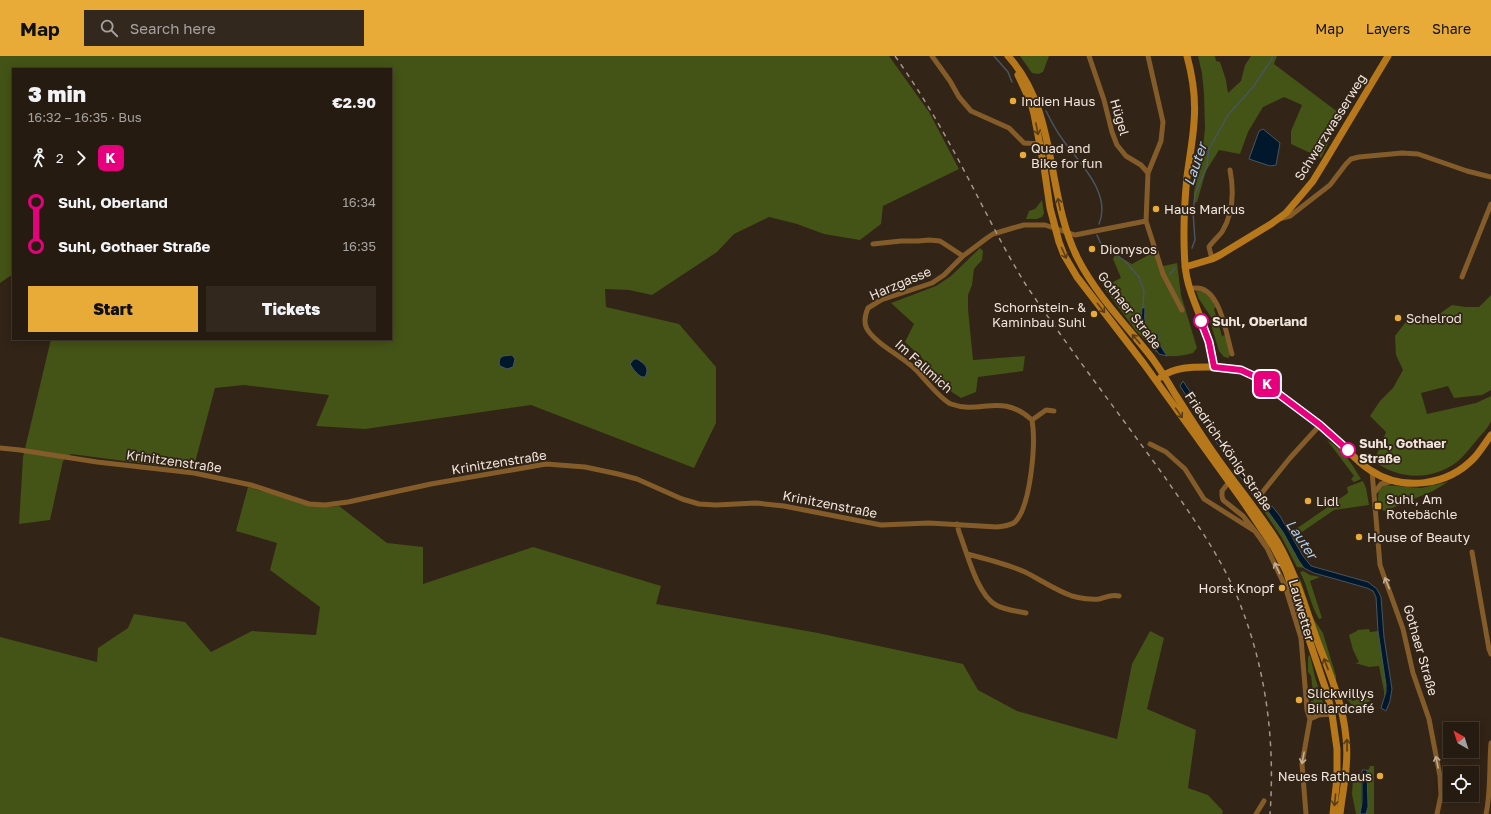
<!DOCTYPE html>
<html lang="en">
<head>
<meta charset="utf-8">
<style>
	:root { --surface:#261b10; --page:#32281e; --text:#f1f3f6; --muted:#a4a19f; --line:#423930; --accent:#e8ab37 }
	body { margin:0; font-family:"Golos Text",sans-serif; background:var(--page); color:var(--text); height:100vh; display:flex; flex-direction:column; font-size:15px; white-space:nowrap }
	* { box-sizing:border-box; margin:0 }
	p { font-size:13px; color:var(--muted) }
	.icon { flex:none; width:22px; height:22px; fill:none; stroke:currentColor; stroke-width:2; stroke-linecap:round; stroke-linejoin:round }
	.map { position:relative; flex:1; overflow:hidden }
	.panel { position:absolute; left:12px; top:12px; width:380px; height:272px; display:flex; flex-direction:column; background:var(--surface); border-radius:0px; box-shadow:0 2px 10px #0003,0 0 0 1px var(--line) }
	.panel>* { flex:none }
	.badge { padding:0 8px; border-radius:6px; font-size:14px; line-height:26px }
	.needle { width:26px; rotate:321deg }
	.tools { position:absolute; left:1443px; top:666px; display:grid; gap:8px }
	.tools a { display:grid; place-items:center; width:36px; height:36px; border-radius:0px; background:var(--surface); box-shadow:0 2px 10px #0003,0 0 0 1px var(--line); font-size:20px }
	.map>.badge { position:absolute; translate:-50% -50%; box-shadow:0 0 0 2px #fff }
	.legs { display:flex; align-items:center; gap:6px; height:44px; padding:0 16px; font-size:13px }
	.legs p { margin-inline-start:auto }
	.overview { display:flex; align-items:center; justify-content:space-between; height:68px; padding:0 16px }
	h1 { font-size:22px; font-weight:800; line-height:30px }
	.primary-button { display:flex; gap:8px; margin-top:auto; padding:8px 16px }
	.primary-button a { flex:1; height:46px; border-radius:0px; background:var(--accent); color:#111; font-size:16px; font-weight:800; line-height:46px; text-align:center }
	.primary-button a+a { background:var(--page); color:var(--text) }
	ul { padding:0 16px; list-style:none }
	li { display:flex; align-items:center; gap:14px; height:44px; font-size:15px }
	li i { display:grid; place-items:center; width:6px; height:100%; margin:0 5px; background:currentColor }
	li i::after { content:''; width:10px; height:10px; margin:-5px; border:3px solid; border-radius:50%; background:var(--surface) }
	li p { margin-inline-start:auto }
	li:first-child i { background:linear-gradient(#0000 50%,currentColor 0) }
	li:last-child i { background:linear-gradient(currentColor 50%,#0000 0) }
	header { display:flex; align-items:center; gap:24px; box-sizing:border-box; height:56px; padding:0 20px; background:var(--accent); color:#111 }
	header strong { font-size:19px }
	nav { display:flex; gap:22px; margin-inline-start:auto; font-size:14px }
	.search { width:280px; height:36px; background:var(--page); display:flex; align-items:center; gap:10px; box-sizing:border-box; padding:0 14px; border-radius:0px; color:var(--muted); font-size:15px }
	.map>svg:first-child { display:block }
</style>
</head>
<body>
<header>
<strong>Map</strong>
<div class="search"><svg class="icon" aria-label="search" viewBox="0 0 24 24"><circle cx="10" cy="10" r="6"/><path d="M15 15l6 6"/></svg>Search here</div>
<nav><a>Map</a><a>Layers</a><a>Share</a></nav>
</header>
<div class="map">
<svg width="1491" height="758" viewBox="0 0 1491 758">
	<rect width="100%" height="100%" fill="#322416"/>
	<path fill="#445316" d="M0,0h889l40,56 30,57 -76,37 -2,18 -21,16 -36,-6 -27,-10 -28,-7 -35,17 -17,18 -65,43 -23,-5 -24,-1 1,18 73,17 37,43v56l-22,45 -163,-63 -166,24 -49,-3 13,-31 -85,-10 -29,3 -22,82 -122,-16 -8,7 -13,59 -31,4 4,-67 28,-118h340v-270h-378v205l-13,9z
		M1020,0h29l-6,16 -5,2 -6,-1z
		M1198,0h17l1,5 4,1 6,18 2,13 13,-12 4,-16 6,-9h26l-3,8 65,49 -7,22 -11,23 -30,-14v-13l11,-26 -18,-8 -21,10 -15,25 -8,22 -21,-4 -13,21 -9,31 -3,1v-11l8,-36 3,-28 -1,-34 -2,-21z
		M1042,144l2,13 -2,4 -5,2h-11l3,-8 6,-2z
		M980,192l3,3 -1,9 -8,9 -2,16 -4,10v14l5,51 52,-4 -2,15 -45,6 -2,15 -15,6 -17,-11 -21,-28 -18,-17 9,-18 -23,-21 45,-17 15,-10z
		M1154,196l5,15 18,-4 4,32 16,53 -4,5c-11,3 -27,6 -37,-1l-20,-21 -31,-42 9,-4 -1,-3 8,-4 -8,-19 2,-4 17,9z
		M1196,235c9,-1 16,8 21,15l-3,3 8,27 3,-1 5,19 -1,4 -5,-1 -5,-6 -9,-30 3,-1 -14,-21z
		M1491,239v95l-9,5 -28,3 -6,-12 -27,7 6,21 49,-11 15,-7c0,6 0,21 0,25 -2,6 -11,15 -15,20 -6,7 -12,15 -19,21 -26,19 -58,18 -83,-1l12,-29 -16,-16 10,-15 13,-13 10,-18 -7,-15 -1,-19 13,-17h7l13,3 24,-17 14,2h13z
		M1327,384c16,9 25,24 34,39l-7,3 -3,-3 3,-3z
		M1363,425l3,7 3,17 -35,5 -32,22 -6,-3 52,-36 -1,-6z
		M1448,426l-15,9 -48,20 -3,-1v-8l-4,-1c0,-7 0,-13 7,-16l36,3z
		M248,431c11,4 23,6 34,10 23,8 32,12 57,9l48,37 36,4v37l110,-37 128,39 -5,18 162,29 145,31 15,26 39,21 100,28 15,-75 18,-33 14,7 -17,71 49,21 -8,58 20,7 15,16 -1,3h-1222v-177l97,25 1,-14 30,-20 6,-14 51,8 26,30 41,-21 64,4 4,-28 -50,-37 7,-27 -41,-12z
		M1260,449l5,5h2l16,22 16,29 5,7 -7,-1 -15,-29z
		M1295,515l6,10 12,37 10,15 13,43v6z
		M1303,515l7,4 10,2 -10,4 12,37 -3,1c-9,-15 -11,-32 -19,-47z
		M1369,573l1,3 8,-1 8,54 -2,15v-9l-5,-25 -10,1 -14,-4 4,-1 -6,-12 4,-1 -4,1 -4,-15 8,-4v-1z
		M1310,599l5,22 8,26 -2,6 -5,3 -4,-1 -3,-5 2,-5 3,-1 -3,-24 -3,-4v-15z
		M1373,638l-3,7 -15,8 -8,-10 4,-1 1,3z
		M1370,710h4v48h-8l2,-7 -1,-37 2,-1z
		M1361,720v35l-1,3h-4l-4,-20 1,-16z"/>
	<path fill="#01172b" stroke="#485560" d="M1263,73l17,14 -4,22 -6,1 -21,-7 10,-28z
		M1142,251l3,1c-1,16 0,20 9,33l1,-8 3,1v8l9,14 -8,-2c-14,-20 -19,-22 -17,-47z
		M512,299l3,4 -2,8 -6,2 -7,-3 -1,-3 1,-5 3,-2z
		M634,303h3c8,5 13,9 8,18 -6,1 -12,-8 -15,-13z
		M1183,325l69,105 7,9 -3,5 -43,-63 -33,-51z
		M1272,450l8,10 23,40 8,10 57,16 9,7 4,8 3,40 8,52 -2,12 -4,10 -5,-3 5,-16v-7l-8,-54 -2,-34 -3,-6 -6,-3 -53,-15 -10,-5 -5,-7 -16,-29 -16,-22z
		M1362,714h5l1,37 -2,7h-6l2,-12z"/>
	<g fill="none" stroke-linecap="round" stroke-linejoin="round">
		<path stroke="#485560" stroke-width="1.5" d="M994,0l14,16 4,10
			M1046,55c5,10 10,20 17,29 16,23 49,53 36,84
			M1097,179l4,9 24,17 14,16 5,14 -1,17
			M1192,192l3,-8 -2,-28 2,-18 12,-28 2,-17 19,-34 25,-28 19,-28v-3
			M1170,218l5,-6
			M1257,442l10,7 3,4"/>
		<path stroke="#835c2a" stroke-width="5" d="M932,0l18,25 9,16 12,14 38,17 15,15 18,1
			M1089,0l15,44 8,32 5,13 9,11 15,9 7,8
			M1148,0l15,66 -2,19 -13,32 -2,48 17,53 19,36
			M1279,163l11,-3 40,-31 16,-21 5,-5 8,-2 43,-4 16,1 49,17 24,6
			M873,188l28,-3h17l11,-1 11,1 23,15
			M1212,203l-3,-12c4,-6 9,-10 13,-15 11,-18 12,-41 8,-62
			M1462,221l29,-73
			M1190,233c30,-9 36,46 42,65
			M1032,364c-31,-28 -51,-5 -81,-16 -10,-4 -27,-26 -35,-34 -14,-14 -39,-25 -49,-41 -4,-7 -2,-14 1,-21l13,-8 51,-17 12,-8 19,-19 24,-18 6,-4 20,-6 11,-3h21l30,10 71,-14
			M1032,364l14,-10 8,1
			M1150,388l16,8 19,17 19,30 49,31
			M0,392l20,2 77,12 97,11 57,12 58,19 16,1 23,-3 83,-18 115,-20 39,3 33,7 19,5 45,20 17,5 17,1 40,-2 28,3 97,19 48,-2 68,4c6,-1 13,-1 18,-5 16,-16 21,-80 17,-102
			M1372,415l8,94 23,64 10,44 16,46 11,57 1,19 -4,19
			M1229,426l-7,9v5l1,4 20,16 12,15 12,17 18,38 16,52 6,72 3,9 -8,45 4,50
			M1375,436l6,-8 12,-3
			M1261,438l29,-36 30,-33
			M957,468l2,8c8,20 18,63 37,73 9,5 20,6 30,8
			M1472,496l17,97 2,5
			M967,498c20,5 40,10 58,18 16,8 30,18 47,24 8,2 18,4 27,3 8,-2 12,-5 20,-3
			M1310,663l9,-4 13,-1
			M1256,758l8,-13
			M1486,758c5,-22 3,-48 5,-71"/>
		<path stroke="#b6781a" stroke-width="7" d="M1008,0c51,56 37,138 70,203 19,37 49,67 74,99 8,11 16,24 23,36 13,20 26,41 40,61 20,29 43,56 62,86 18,31 28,66 40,99 12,32 26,63 29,98 3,25 -3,51 -6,76
			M1187,0c6,22 9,44 7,66 -1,19 -5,37 -7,55 -3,29 -4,59 -2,88 3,36 27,66 29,102
			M1018,19l13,28 3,11 10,53 6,41 9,34 5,13 13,22 67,87 98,136 31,46 13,25 41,122 5,21 5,35v29l-4,36
			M1185,211l27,-8 8,-4 51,-31 15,-11 17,-20 10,-12 11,-18 64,-107
			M1161,321c14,-10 30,-10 46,-10 11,0 23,0 34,3 14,5 26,15 38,24 19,14 38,28 55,43 12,11 22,24 36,33 33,22 78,16 105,-13 6,-7 11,-15 16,-22"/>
		<path stroke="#a2968b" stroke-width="1.5" stroke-dasharray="5 5" stroke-linecap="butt" d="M895,0c19,27 36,54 52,83 27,48 50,99 79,146 44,65 92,127 138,191 29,42 60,84 78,133 25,66 33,135 28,205"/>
	</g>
	<defs><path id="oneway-shaft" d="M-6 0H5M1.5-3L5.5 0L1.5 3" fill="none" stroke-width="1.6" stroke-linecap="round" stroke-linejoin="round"/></defs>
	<g stroke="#5a3d17">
		<use href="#oneway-shaft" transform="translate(1037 73) rotate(79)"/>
		<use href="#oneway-shaft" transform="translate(1059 148) rotate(-102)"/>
		<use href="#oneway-shaft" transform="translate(1064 197) rotate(66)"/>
		<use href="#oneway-shaft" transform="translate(1101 252) rotate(52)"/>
		<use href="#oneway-shaft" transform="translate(1136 283) rotate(-130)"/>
		<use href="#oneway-shaft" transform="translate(1179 357) rotate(55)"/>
		<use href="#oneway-shaft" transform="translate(1326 608) rotate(-111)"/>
		<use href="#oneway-shaft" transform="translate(1347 689) rotate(-91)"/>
		<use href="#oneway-shaft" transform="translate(1335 744) rotate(96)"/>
	</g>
	<g stroke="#c4ae95">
		<use href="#oneway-shaft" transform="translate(1277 512) rotate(-115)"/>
		<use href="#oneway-shaft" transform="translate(1387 527) rotate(-112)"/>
		<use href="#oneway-shaft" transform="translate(1303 702) rotate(101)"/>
		<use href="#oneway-shaft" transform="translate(1437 706) rotate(-101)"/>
	</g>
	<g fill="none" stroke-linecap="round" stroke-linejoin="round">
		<g stroke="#fff" stroke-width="9">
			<path id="line-1" d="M1201,265l8,21 5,25 27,3 15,7 64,48 28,25"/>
		</g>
		<use href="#line-1" stroke="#e6007e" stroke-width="6"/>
	</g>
	<g fill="#e8ab37" stroke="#322416" stroke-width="1.5">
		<circle cx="1013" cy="45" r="4"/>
		<circle cx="1023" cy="99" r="4"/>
		<circle cx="1156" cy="153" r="4"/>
		<circle cx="1092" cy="193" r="4"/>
		<circle cx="1094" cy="258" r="4"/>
		<circle cx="1398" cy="262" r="4"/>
		<circle cx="1308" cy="445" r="4"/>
		<rect x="1374" y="446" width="8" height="8" rx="2"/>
		<circle cx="1359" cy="481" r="4"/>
		<circle cx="1282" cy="532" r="4"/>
		<circle cx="1299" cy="644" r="4"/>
		<circle cx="1380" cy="720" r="4"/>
	</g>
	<g fill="#fff" stroke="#e6007e" stroke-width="2">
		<circle cx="1201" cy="265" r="7"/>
		<circle cx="1348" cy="394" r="7"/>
	</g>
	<g text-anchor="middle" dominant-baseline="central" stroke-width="3.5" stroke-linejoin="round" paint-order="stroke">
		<g font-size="13" fill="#efe5dc" stroke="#322416" text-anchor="start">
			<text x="1021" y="45">Indien Haus</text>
			<text x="1031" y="92">Quad and<tspan x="1031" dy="15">Bike for fun</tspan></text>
			<text x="1164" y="153">Haus Markus</text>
			<text x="1100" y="193">Dionysos</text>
			<text x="1086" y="251" text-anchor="end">Schornstein- &amp;<tspan x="1086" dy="15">Kaminbau Suhl</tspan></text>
			<text x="1406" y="262">Schelrod</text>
			<text x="1386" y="443">Suhl, Am<tspan x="1386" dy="15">Rotebächle</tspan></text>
			<text x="1316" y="445">Lidl</text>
			<text x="1367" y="481">House of Beauty</text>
			<text x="1274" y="532" text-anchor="end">Horst Knopf</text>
			<text x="1307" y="637">Slickwillys<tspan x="1307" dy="15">Billardcafé</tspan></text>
			<text x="1372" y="720" text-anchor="end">Neues Rathaus</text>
		</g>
		<g font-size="13" fill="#efe5dc" stroke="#322416">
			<text transform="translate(1120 61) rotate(74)">Hügel</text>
			<text transform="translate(1330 71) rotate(-58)">Schwarzwasserweg</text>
			<text transform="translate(900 227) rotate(-23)">Harzgasse</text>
			<text transform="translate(1130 254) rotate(52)">Gothaer Straße</text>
			<text transform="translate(924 310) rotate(42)">Im Fallmich</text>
			<text transform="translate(1229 395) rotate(55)">Friedrich-König-Straße</text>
			<text transform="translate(174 405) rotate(8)">Krinitzenstraße</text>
			<text transform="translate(499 406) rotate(-9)">Krinitzenstraße</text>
			<text transform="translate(830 448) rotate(11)">Krinitzenstraße</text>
			<text transform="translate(1302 554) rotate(74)">Lauwetter</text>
			<text transform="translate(1421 594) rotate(74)">Gothaer Straße</text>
		</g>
		<g font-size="13" font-weight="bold" fill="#efe5dc" stroke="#322416" text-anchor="start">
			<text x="1212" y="265">Suhl, Oberland</text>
			<text x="1359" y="387">Suhl, Gothaer<tspan x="1359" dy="15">Straße</tspan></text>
		</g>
		<g font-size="14" font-style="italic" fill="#acd0f3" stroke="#322416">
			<text transform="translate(1195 108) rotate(-71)">Lauter</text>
			<text transform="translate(1302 483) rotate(56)">Lauter</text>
		</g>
	</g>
</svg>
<div class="tools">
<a><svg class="needle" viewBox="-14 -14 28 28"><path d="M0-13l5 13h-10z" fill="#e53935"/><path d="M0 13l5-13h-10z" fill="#a4a19f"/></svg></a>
<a><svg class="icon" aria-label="locate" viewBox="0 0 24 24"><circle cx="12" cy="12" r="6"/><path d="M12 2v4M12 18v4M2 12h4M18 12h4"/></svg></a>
</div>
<b class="badge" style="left:1267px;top:328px;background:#e6007e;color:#fff">K</b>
<section class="panel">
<div class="overview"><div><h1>3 min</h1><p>16:32 – 16:35 · Bus</p></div><b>€2.90</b></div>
<div class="legs"><svg class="icon" aria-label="walk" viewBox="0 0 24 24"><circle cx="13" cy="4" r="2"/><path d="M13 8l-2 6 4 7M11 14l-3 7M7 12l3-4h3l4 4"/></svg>2<svg class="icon" aria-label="forward" viewBox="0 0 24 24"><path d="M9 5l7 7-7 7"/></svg><b class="badge" style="background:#e6007e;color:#fff">K</b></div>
<ul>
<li><i style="color:#e6007e"></i><b>Suhl, Oberland</b><p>16:34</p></li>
<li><i style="color:#e6007e"></i><b>Suhl, Gothaer Straße</b><p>16:35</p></li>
</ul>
<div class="primary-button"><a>Start</a><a>Tickets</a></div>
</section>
</div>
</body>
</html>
